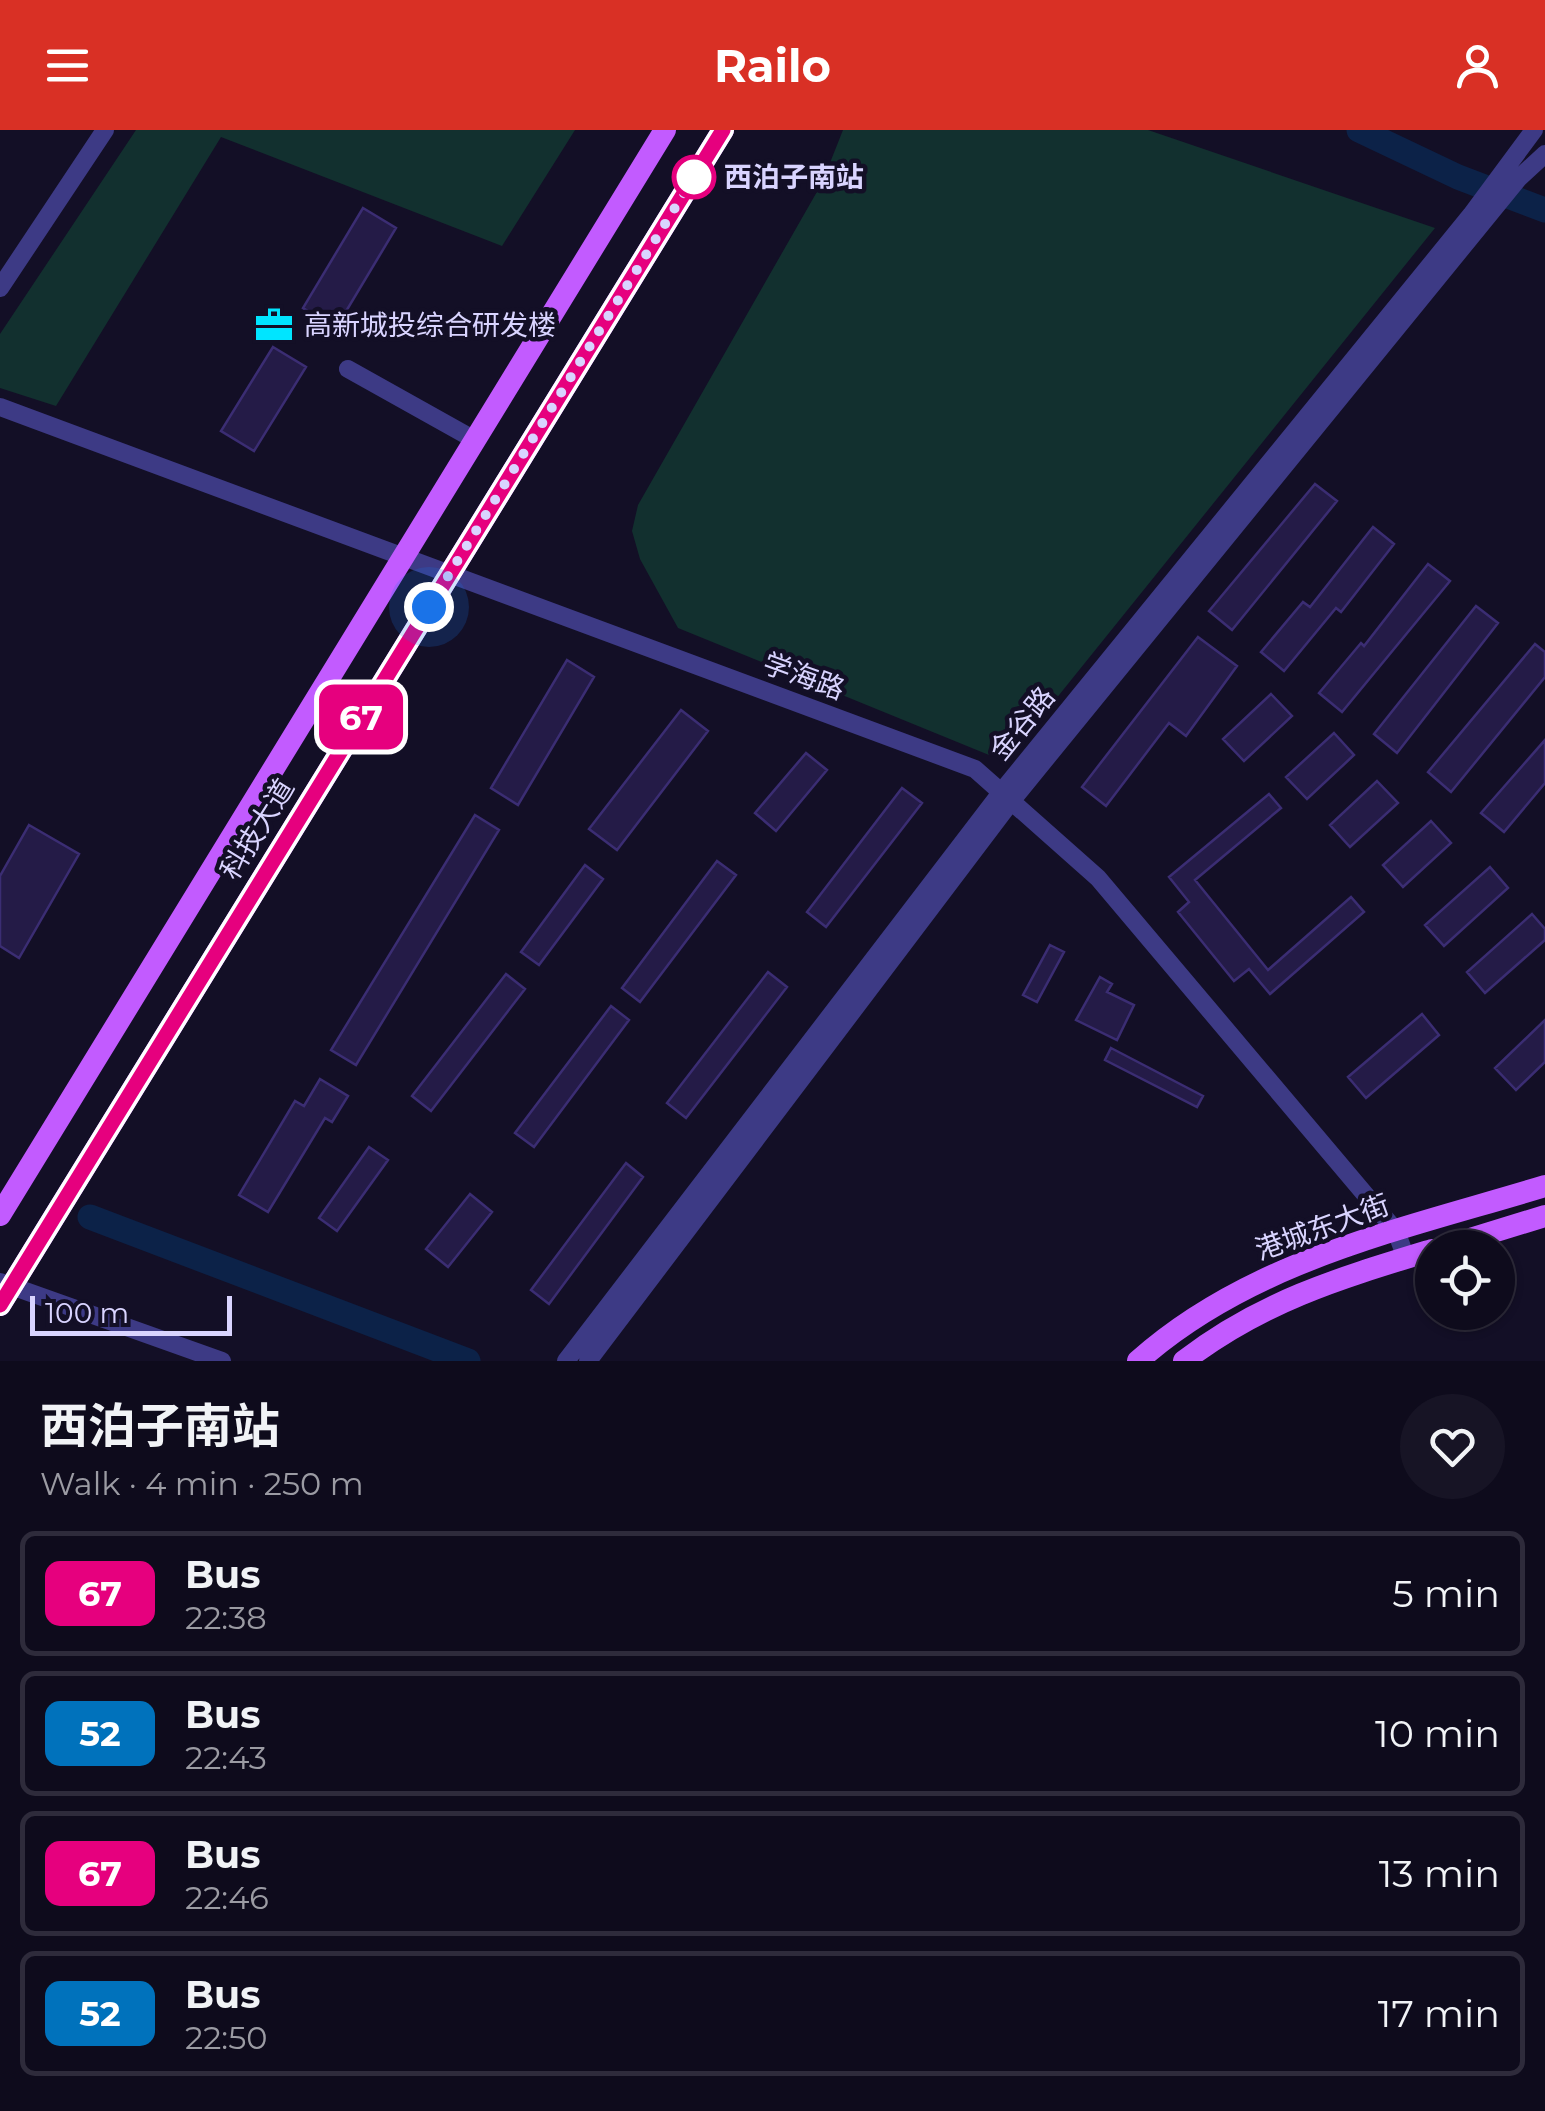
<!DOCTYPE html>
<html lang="en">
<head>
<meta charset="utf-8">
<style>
	:root { --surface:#0e0b1c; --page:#171425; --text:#f1f3f6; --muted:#9b9ba3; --line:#2e2b3b; --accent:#d93025 }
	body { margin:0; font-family:Montserrat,"Noto Sans SC",sans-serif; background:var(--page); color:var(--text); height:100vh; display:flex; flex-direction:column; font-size:38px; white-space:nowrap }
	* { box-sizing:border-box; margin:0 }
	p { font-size:32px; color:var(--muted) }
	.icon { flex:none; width:55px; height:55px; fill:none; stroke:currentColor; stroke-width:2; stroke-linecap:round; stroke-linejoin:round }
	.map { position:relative; height:1231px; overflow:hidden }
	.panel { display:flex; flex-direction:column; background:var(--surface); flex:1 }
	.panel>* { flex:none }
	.badge { padding:0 20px; border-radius:15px; font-size:35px; line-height:65px }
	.tools { position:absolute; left:1415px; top:1100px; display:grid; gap:20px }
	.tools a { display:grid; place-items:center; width:100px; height:100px; border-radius:50%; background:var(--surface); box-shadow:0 2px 8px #0004,0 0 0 2px var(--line); font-size:50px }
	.scale { position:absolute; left:30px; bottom:25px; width:202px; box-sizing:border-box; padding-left:10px; border:5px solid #d9d4ff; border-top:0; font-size:28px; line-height:35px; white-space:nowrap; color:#d9d4ff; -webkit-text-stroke:8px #130f26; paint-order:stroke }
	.you { position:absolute; width:50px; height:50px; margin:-25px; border:8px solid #fff; border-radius:50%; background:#1a73e8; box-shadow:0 0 0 15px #1a73e833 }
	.map>.badge { position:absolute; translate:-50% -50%; box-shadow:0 0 0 5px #fff }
	.round { display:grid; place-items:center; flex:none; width:105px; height:105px; border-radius:52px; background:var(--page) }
	.headline { display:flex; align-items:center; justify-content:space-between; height:170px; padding:0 40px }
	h1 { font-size:48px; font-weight:700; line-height:75px }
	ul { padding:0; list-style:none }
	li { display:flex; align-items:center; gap:30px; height:125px; margin:0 20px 15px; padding:0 20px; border:5px solid var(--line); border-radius:15px }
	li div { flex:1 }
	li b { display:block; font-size:38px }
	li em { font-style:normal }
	li .badge { min-width:110px; font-weight:700; text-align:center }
	header { display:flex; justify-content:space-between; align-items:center; height:130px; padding:0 40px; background:var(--accent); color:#fff; font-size:45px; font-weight:700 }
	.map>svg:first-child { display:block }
</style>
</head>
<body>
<header><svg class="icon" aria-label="menu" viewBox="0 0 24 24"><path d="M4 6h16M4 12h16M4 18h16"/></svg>Railo<svg class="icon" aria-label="person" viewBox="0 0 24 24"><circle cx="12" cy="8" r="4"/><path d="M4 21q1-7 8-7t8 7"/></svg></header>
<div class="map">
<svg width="1545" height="1231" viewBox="0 0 1545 1231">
	<rect width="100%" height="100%" fill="#130f26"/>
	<path fill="#12302f" d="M136,0h439l-73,116 -281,-109 -165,269 -56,-18v-54z
		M843,0h305l287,98 -421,523 -25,4 -311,-127 -38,-69 -8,-28 6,-26 184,-322z"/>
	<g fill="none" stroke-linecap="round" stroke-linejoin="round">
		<path stroke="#0c2248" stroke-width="25" d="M1359,0l99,47 87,33
			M90,1087l378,144"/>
	</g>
	<path fill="#241b47" stroke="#3b2d73" stroke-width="2.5" d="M363,78l33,20 -60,100 -33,-20z
		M273,217l33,20 -52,84 -33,-20z
		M1315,354l22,17 -105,129 -23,-19z
		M1373,397l21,17 -53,68 -5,-4 -52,63 -23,-19 42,-50 7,5z
		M1428,434l22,17 -108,131 -23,-19 42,-50 3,3z
		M1476,476l22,17 -101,130 -23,-19z
		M1198,507l39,29 -51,70 -17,-13 -63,83 -24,-19z
		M1535,514l10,8v25l-94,115 -23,-20z
		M567,530l27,17 -76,128 -27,-17z
		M1271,564l21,22 -48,45 -21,-22z
		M681,580l27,21 -91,119 -28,-21z
		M1334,603l20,22 -47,44 -21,-22z
		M1545,610v43l-41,49 -23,-19z
		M806,623l21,17 -51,61 -21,-18z
		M1377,651l21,22 -48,44 -20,-22z
		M902,658l20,15 -96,124 -19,-15z
		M1269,664l12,14 -86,72 73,90 83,-73 13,15 -94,82 -21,-25 -15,12 -56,-69 11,-10 -20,-25z
		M475,685l24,15 -143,235 -25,-15z
		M1431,691l20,22 -48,44 -20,-22z
		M29,695l50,29 -60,104 -19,-12v-70z
		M717,731l19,14 -96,127 -18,-14z
		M585,735l18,14 -64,86 -18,-13z
		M1490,737l18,21 -64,58 -19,-21z
		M1532,784l13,15v11l-60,53 -18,-21z
		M1050,815l14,7 -27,50 -14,-7z
		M768,842l19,15 -101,131 -19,-15z
		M506,844l19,15 -94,122 -19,-15z
		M1100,847l12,7 -5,8 27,13 -17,35 -41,-20z
		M611,876l18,14 -95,127 -19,-14z
		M1422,884l17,21 -73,63 -18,-21z
		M1545,890v42l-29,28 -21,-22z
		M1111,918l92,48 -6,11 -92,-47z
		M320,949l28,17 -16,26 -7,-4 -57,94 -29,-17 56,-94 9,5z
		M369,1017l19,13 -51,71 -18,-13z
		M626,1033l17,14 -94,127 -18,-14z
		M470,1064l22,18 -44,55 -22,-18z"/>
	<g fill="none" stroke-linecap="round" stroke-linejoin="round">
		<path stroke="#3d3a85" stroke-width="18" d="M0,158l105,-158
			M348,239l127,71
			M0,277l975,362 123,109 298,353 10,27
			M0,1152l222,79
			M566,1231l437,-571 468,-575 63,-85
			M588,1231l425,-562 505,-620 27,-25"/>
		<path stroke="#c25bff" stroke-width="22" d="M0,1085l665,-1085
			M1441,1118l104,-32
			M0,1175l723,-1175
			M1138,1231c113,-101 266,-132 407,-175
			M1184,1231c78,-60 156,-83 248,-111"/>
	</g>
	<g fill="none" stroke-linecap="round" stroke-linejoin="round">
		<g stroke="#fff" stroke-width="22">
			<path id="line" d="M0,1175l723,-1175"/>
		</g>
		<use href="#line" stroke="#e6007e" stroke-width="15"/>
		<path stroke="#d9d4ff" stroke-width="10" stroke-dasharray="0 18" d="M429,477l265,-430"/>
	</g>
	<defs>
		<g id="office-bare" transform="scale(3)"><path d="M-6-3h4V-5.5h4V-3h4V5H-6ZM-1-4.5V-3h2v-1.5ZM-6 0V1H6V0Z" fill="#00e5ff" stroke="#130f26" stroke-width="2.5" paint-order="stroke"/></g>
	</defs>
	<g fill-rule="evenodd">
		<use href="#office-bare" x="274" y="195"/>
	</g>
	<circle fill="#fff" stroke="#e6007e" stroke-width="5" cx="694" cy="47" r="20"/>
	<g text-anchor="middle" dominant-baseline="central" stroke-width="9" stroke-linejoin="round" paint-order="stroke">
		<g font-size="28" font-weight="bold" fill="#d9d4ff" stroke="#130f26" text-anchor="start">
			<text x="724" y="47">西泊子南站</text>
		</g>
		<g font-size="28" fill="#d9d4ff" stroke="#130f26" text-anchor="start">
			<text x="304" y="195">高新城投综合研发楼</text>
		</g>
		<g font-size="28" fill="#d9d4ff" stroke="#130f26">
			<text transform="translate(804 546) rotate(20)">学海路</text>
			<text transform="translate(1022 593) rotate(-51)">金谷路</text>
			<text transform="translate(257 699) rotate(-58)">科技大道</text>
			<text transform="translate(1322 1097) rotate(-20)">港城东大街</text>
		</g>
	</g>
</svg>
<div class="tools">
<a><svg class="icon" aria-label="locate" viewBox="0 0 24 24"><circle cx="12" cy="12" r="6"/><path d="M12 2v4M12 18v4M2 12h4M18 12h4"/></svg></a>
</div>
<div class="scale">100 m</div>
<div class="you" style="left:429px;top:477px"></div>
<b class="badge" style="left:361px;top:587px;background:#e6007e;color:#fff">67</b>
</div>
<section class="panel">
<div class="headline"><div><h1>西泊子南站</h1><p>Walk · 4 min · 250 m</p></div><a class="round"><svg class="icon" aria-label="heart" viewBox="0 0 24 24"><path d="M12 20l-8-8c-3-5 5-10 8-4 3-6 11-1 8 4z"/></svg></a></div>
<ul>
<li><span class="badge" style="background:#e6007e;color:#fff">67</span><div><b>Bus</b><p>22:38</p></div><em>5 min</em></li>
<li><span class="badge" style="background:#0072bc;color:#fff">52</span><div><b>Bus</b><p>22:43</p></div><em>10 min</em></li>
<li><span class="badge" style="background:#e6007e;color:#fff">67</span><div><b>Bus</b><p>22:46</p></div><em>13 min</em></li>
<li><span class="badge" style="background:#0072bc;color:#fff">52</span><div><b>Bus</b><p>22:50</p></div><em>17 min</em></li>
</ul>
</section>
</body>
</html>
